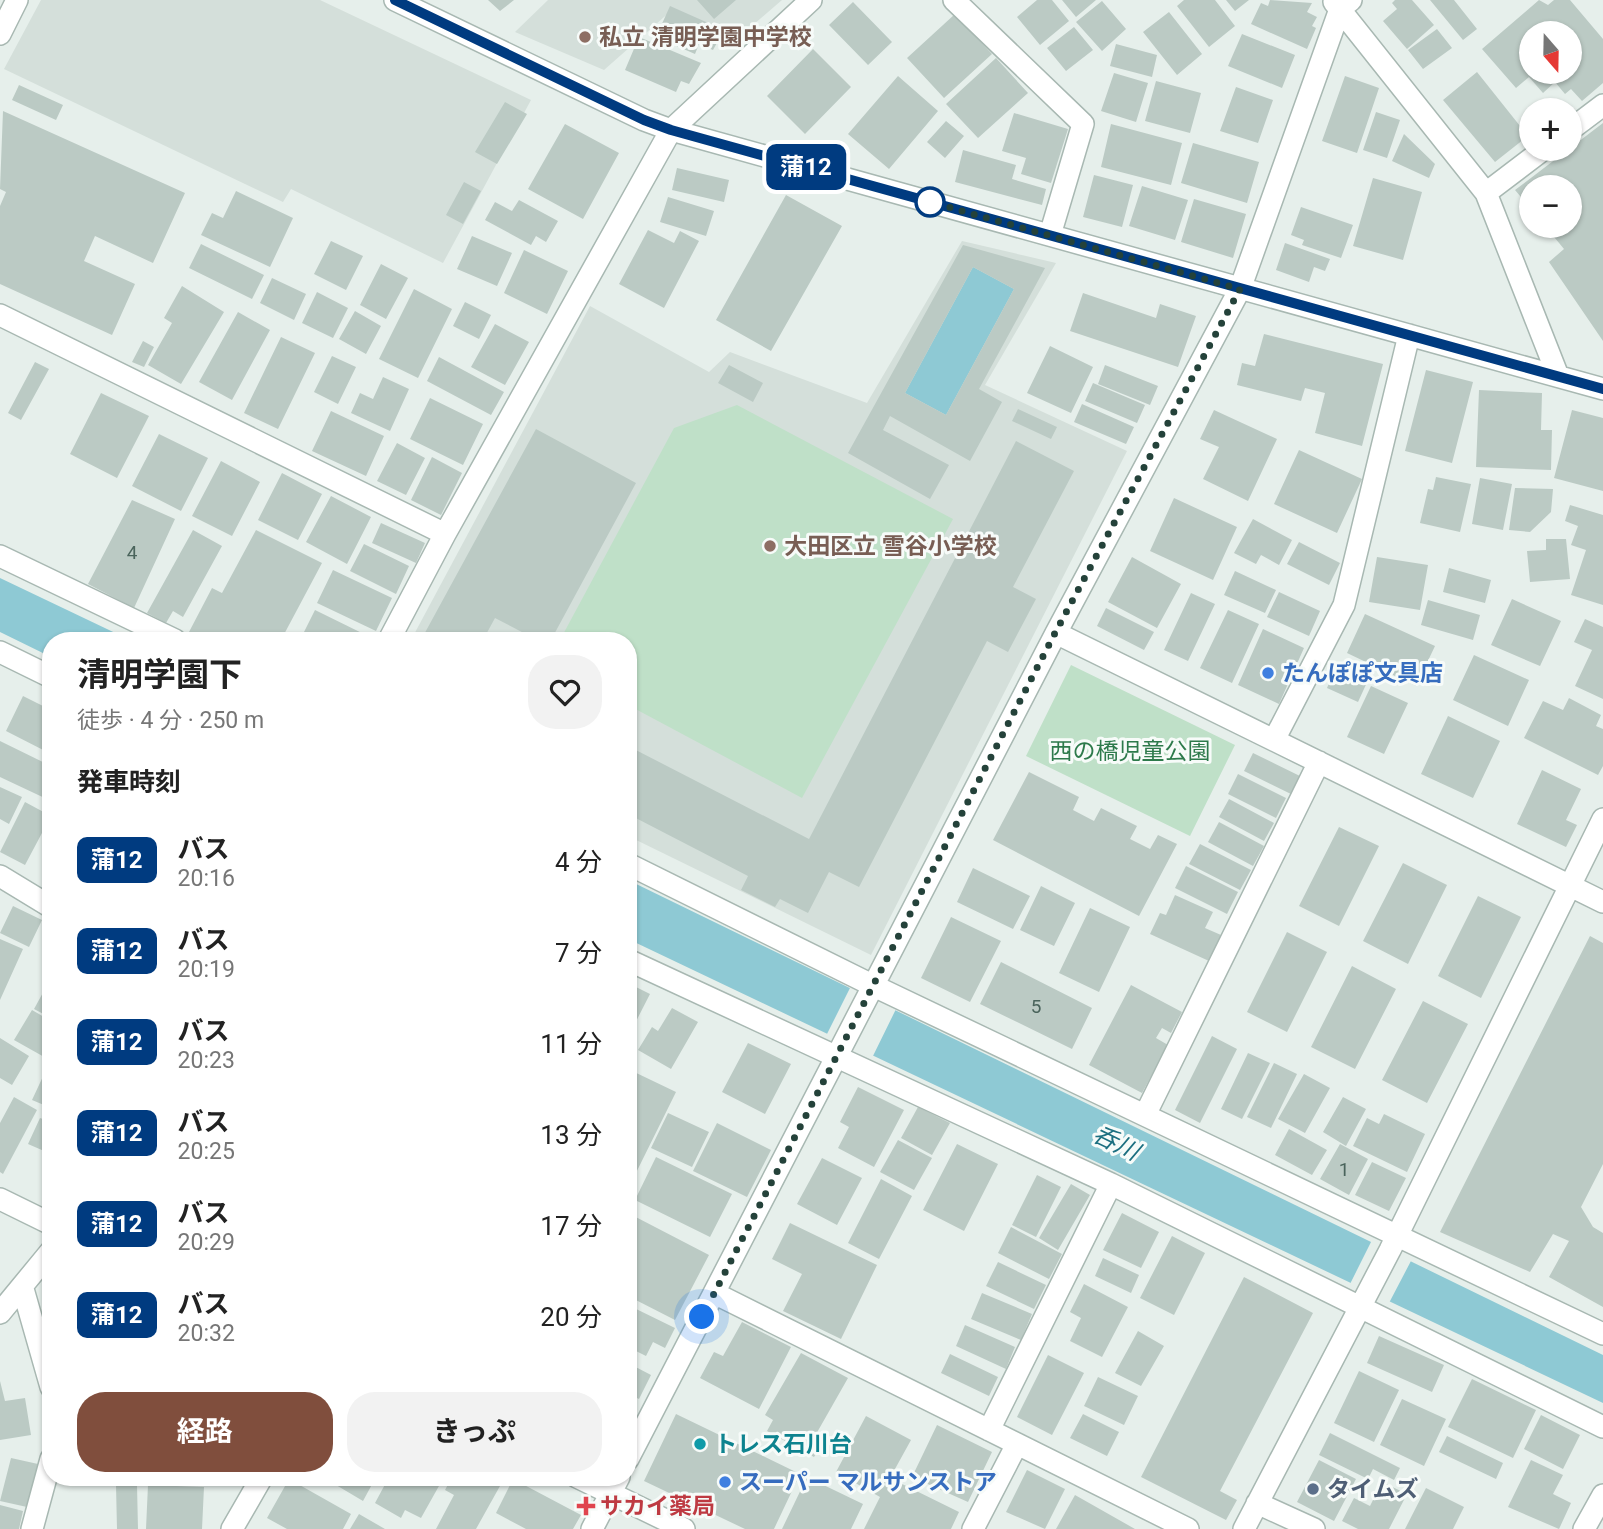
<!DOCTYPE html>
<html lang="ja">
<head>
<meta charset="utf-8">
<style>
	:root { --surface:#fff; --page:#f2f2f2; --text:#222; --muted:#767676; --accent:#804e3d }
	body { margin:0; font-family:Roboto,"Noto Sans JP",sans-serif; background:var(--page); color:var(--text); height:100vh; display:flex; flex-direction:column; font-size:26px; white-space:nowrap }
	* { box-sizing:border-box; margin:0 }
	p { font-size:23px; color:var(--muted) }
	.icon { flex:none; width:38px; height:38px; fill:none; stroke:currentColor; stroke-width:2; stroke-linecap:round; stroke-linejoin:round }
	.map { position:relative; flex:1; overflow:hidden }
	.sheet { position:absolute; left:42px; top:632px; width:595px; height:854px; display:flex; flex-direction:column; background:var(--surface); border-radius:28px; box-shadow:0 2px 5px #0004 }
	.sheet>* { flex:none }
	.badge { padding:0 14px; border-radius:10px; font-size:24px; line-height:46px }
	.needle { width:46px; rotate:160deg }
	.tools { position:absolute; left:1519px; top:21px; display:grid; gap:14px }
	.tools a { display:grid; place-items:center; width:63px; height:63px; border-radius:50%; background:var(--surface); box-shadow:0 2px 5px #0004; font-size:35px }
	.you { position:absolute; width:35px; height:35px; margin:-18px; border:5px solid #fff; border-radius:50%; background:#1a73e8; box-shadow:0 0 0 10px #1a73e833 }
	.map>.badge { position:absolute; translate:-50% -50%; box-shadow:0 0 0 4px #fff }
	h2 { padding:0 35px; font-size:26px; line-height:63px }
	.round { display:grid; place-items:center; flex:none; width:74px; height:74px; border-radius:28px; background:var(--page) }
	.overview { display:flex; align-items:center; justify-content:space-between; height:119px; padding:0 35px }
	h1 { font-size:33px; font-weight:700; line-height:52px }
	.cta { display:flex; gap:14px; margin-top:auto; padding:14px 35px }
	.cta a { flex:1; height:80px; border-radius:28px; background:var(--accent); color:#fff; font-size:28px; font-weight:700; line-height:80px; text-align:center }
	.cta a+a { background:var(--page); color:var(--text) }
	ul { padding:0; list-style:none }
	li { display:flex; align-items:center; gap:21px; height:91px; padding:0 35px }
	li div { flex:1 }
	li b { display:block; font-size:26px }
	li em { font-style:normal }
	li .badge { min-width:77px; font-weight:700; text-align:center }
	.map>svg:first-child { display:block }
</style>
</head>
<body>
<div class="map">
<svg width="1603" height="1529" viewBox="0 0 1603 1529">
	<rect width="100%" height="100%" fill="#e6efeb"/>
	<path fill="#d4dfda" d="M41,0h279l211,100 -88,163 -152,-74 -8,13 -279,-133z
		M548,0h234l-50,43 -60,-33 -68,60 -89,-38z
		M962,241l94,22 -71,122 142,66 -256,504 -243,-119v-196h-217l179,-334 119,66 21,-20 137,51z"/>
	<path fill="#bfe0c8" d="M737,405l216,114 -151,279 -174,-93v-65h-68l114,-212z
		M1071,665l164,80 -45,91 -164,-80z"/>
	<path fill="#8ec9d4" d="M973,267l41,22 -68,126 -41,-22z
		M0,578l130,62h-79v17l-51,-25z
		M628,880l975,475v48l-975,-464z"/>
	<path fill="#e6efeb" d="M851,986l46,21 -25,51 -46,-22z
		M1372,1240l40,19 -23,44 -39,-19z"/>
	<path fill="#bbcac4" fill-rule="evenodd" d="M488,0h26l-14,11z
		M697,0h39l-22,19z
		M1037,0h15l17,21 -29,24 -23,-28z
		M1062,0h34l-20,17z
		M1184,0h31l20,26 -26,21 -32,-41z
		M1226,0h23l-14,11z
		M1270,0l42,3 -5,9 10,5 -5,9 4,2 -9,21 -56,-25 10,-21 7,3z
		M1395,0h17l22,25 -27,24 -24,-28 14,-12 -5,-6z
		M1430,0h24l23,29 -14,11z
		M1539,0l9,5 6,-5h16l33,39v44l-21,18 -11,-12 -6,5 -10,-12 -12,11 -14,-16 -13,11 -34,-39zM1531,33h39v39h-39z
		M1102,1l24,28 -24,22 -26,-29z
		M853,2l39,40 -24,23 -39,-40z
		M670,6l54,24 -11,20 -14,-6 -4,10 -39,-17z
		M1169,12l33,42 -25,21 -34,-43z
		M955,14l37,40 -48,44 -37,-40z
		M1074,27l19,23 -27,21 -19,-23z
		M1437,29l15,19 -29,21 -15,-19z
		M1242,34l53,21 -13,33 -54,-22z
		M639,37l62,26 -12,21 -8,-3 -5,11 -51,-22z
		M1116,44l41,11 -5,22 -42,-11z
		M813,49l38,38 -46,47 -38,-38z
		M996,58l32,35 -50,45 -32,-34z
		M1477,72l51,64 -33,26 -52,-62z
		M1114,73l34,10 -12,39 -35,-11z
		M898,76l40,35 -49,58 -41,-35z
		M1345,76l34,12 -22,65 -35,-12z
		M1156,81l45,12 -11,40 -45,-12z
		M19,85l44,20 -7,15 -44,-20z
		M1236,87l37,13 -15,43 -38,-12z
		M505,102l22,12 -30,50 -22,-12z
		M3,111l182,82 -32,70 -58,-27 -11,25 51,23 -23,51 -112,-51v-78l6,-14 -6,-3z
		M1376,112l24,8 -13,38 -24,-8z
		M1014,113l54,16 -17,54 -30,-9 5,-16 -24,-7z
		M946,121l18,15 -19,22 -18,-16z
		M1603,123v218l-54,-79 15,-13 -19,-23h25v-39h-39v22l-16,-19z
		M565,124l54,29 -36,66 -55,-30z
		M1111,124l71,19 -11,42 -70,-18z
		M1404,134l31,30 -6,14 -37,-17z
		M1193,143l66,19 -12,41 -66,-20z
		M963,150l53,15 -4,14 34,10 -4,16 -87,-23z
		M677,168l52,12 -5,22 -52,-12z
		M1094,175l39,10 -11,42 -39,-10z
		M1373,178l49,14 -19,68 -50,-14z
		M464,182l17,9 -18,33 -17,-9z
		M1142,186l46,14 -13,40 -46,-14z
		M236,191l57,27 -23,49 -69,-32 11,-22 11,5z
		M786,195l56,31 -71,125 -55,-31z
		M668,197l46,14 -8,25 -46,-14z
		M1194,199l52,15 -13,44 -52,-16z
		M519,200l39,21 -12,21 -10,-6 -5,9 -46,-25 10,-18 17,9z
		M1301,207l52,18 -12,33 -39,-13 2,-5 -13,-5z
		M648,230l26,13 6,-12 19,10 -35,67 -45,-24z
		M472,236l40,17 -15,33 -40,-17z
		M331,241l32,15 -17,34 -32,-16z
		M1285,243l45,16 -5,12 -11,-4 -5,15 -33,-12z
		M201,244l63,31 -12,24 -63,-31z
		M963,245l82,23 -66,121 23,13 -32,59 -80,-45 -7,14 66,35 -19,34 -82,-46zM973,267l41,22 -68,126 -41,-22z
		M524,250l44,21 -21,43 -43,-21z
		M381,264l27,14 -22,41 -26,-14z
		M272,278l34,16 -12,26 -34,-17z
		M182,286l42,26 -43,72 -33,-19 24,-42 -8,-5z
		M414,289l38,20 -34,69 -39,-19z
		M317,292l31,16 -15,30 -31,-15z
		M1083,293l73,25 4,-14 36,12 -18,51 -108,-36z
		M465,302l26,13 -12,24 -26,-13z
		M355,311l26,15 -15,28 -27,-15z
		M238,312l32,18 -38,70 -33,-18z
		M495,324l34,18 -24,43 -34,-18z
		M1264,334l119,30 -21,82 -47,-13 10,-40 -20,-5 -4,13 -64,-16 5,-22 13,3z
		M281,337l34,16 -37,76 -34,-16z
		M143,341l11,6 -10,20 -12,-5z
		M1050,346l43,21 -22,46 -44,-20z
		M332,356l24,11 -18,37 -24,-12z
		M439,357l65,35 -13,23 -64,-34z
		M35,362l14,7 -28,51 -13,-7z
		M729,365l34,18 -10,19 -35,-19z
		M1105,365l53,21 -8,19 -52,-21z
		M1426,370l47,12 -21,81 -47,-12z
		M383,377l26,12 -19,42 -39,-18 9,-20 13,6z
		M1093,383l52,22 -8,18 -52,-22z
		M1479,390l63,3 -1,37h11l-1,40 -75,-3z
		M101,393l48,23 -32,62 -47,-24z
		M430,398l53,26 -20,41 -53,-26z
		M1082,404l52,23 -8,17 -52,-22z
		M1018,409l39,18 -6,12 -39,-18z
		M1214,410l63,29 -29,62 -45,-22 16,-32 -19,-8z
		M1572,410l31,8v73l-49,-13z
		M331,411l53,25 -18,40 -54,-25z
		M536,429l100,54 -85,157h-14l-42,-22 -12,22h-62z
		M159,434l49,24 -27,53 -49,-25z
		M1016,441l58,30 -61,116 23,12 -28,53 -21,-11 -128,246 -30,-15 -21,41 -28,-14 -5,8 -34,-17 7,-14 -120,-62v-68l181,93z
		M397,443l28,15 -19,37 -29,-14z
		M1299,450l63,29 -25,54 -63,-29z
		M432,457l30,16 -21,42 -30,-15z
		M221,461l39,21 -28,54 -40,-20z
		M282,473l40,21 -24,46 -40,-20z
		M1436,477l35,7 -11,48 -40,-9 8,-34 5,1z
		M1480,478l32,6 -9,46 -31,-6z
		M1515,488l38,1 -2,23 -21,20 -21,-2z
		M331,496l40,21 -24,47 -41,-22z
		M1174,498l63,29 -24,53 -63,-29z
		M132,500l43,19 -41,89 -46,-24z
		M1570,505l33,10v90l-32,-10 15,-45 -15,-5 7,-19 -13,-5z
		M1253,519l39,21 -13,25 -18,-10 -5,9 -22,-11z
		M381,523l44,20 -9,20 -44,-20z
		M193,530l29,16 -39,71 -10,-6 -7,12 -19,-10z
		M256,530l66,33 -41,77h-75l-17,-8 23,-44 10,5z
		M1546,539h20l4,40 -40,3 -3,-31 19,-1z
		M1299,542l41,21 -11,22 -42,-21z
		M364,544l45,22 -13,28 -46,-23z
		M1132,557l49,27 -24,44 -49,-26z
		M1377,557l51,8 -8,45 -51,-8z
		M1449,568l42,12 -6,23 -42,-11z
		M333,570l59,28 -16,33 -59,-28z
		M1235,571l41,19 -11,23 -41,-18z
		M1279,592l41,19 -11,25 -42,-19z
		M1191,593l24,11 -27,57 -24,-11z
		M1512,599l49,22 -21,45 -49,-21z
		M1428,600l52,15 -7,25 -52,-15z
		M1106,608l48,24 -10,18 -47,-24z
		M315,610l57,28 -1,2h-71z
		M1228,610l31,14 -27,59 -32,-15z
		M1365,614l70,32 -19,40 -69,-33z
		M1585,619l18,8v72l-28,-13 17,-36 -18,-8z
		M1263,629l41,19 -25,56 -41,-19z
		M1474,655l55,25 -21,46 -55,-26z
		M1337,664l32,14 -11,24 -31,-14z
		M1371,686l37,17 -24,51 -37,-17z
		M23,696l28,14v44l-45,-23z
		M1569,698l32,17 -5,11 7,3v37l-5,9 -74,-37 19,-37 20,9z
		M1448,716l52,25 -27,57 -52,-24z
		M0,741l51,25v35l-51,-24z
		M1253,753l51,25 -9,18 -51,-25z
		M1542,770l39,19 -15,31 11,5 -11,22 -49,-23z
		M1029,772l50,25 -6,13 21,11 7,-13 36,18 -7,13 20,10 8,-14 19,9 -38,72 -146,-76z
		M1238,774l48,24 -10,20 -48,-24z
		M0,787l22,10 -13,27 -9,-5z
		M1229,799l45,24 -10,18 -45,-24z
		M25,802l26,14 -26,49 -25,-13z
		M1219,822l45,24 -11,20 -45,-24z
		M1339,827l40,19 -40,80 -40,-20z
		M1200,844l51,26 -11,20 -51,-26z
		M1403,863l44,22 -39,79 -45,-23z
		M1186,866l52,26 -11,22 -52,-26z
		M973,868l57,28 -17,33 -56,-27z
		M1041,886l34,17 -21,43 -34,-16z
		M1175,895l38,17 -8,16 16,7 -12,26 -59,-27 10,-21 6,2z
		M1478,896l43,21 -40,81 -43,-22z
		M13,906l29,14 -13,27 -29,-14z
		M1090,908l40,19 -31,65 -40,-19z
		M951,917l50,24 -31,61 -49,-24z
		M1287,932l40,20 -40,80 -40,-20z
		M1590,936l13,7v221l-22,43 12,20 10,6v74l-54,-30 20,-36 -16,-7 -23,38 -90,-40z
		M0,939l23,10 -23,51z
		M1001,962l91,46 -20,41 -92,-45z
		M1352,966l44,23 -41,80 -44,-22z
		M51,978v40l-17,-9z
		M628,983l22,11 -22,43z
		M1131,985l51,27 -11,21 -9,-5 -6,10 12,7 -26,48 -53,-28z
		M1423,1001l45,23 -41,79 -45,-23z
		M672,1008l26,14 -27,47 -33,-19 14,-23 6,4z
		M32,1010l19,11v30l-5,7 -32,-18z
		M1212,1036l25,13 -37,74 -25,-13z
		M0,1038l29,18 -17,29 -12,-7z
		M748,1043l43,21 -26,50 -43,-22z
		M1248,1053l22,10 -28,56 -21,-10z
		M1274,1063l23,11 -26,54 -24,-11z
		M628,1069l48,23 -48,97z
		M46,1070l5,2v36l-19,-8z
		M1304,1074l26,14 -25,45 -27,-14z
		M858,1087l46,23 -30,57 -36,-19 11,-21 -9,-5z
		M14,1097l23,13 -34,64 -3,-2v-49z
		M1343,1097l23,12 -20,37 -23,-14z
		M918,1107l32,16 -18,32 -31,-17z
		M668,1113l41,19 -17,35 -41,-19z
		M1384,1114l41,20 -18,38 -54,-26 14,-28 12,6z
		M40,1118l11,4v32l-23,-10z
		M717,1123l54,27 -24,47 -54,-26z
		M1289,1129l38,21 -15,25 -37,-20z
		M898,1140l34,18 -18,32 -34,-18z
		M957,1144l41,20 -34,67 -41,-21z
		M1340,1144l28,15 -19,36 -29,-16z
		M656,1157l76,37 -22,43 -75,-37z
		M822,1158l40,20 -25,47 -40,-21z
		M1372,1162l34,16 -17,33 -34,-16z
		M1037,1175l24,12 -25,50 -24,-12z
		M881,1179l31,17 -33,63 -31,-16z
		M1071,1184l19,11 -32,55 -19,-12z
		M628,1213l81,42 -34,65 -47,-24z
		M1122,1213l37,19 -18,36 -38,-18z
		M790,1223l87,42 -36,74 -58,-28 19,-37 -30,-15z
		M1011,1227l51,27 -13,25 -51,-26z
		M1172,1236l33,17 -31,62 -34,-17z
		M1103,1258l36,17 -8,18 -36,-17z
		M998,1262l48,23 -12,24 -48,-23z
		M1244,1277l69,36 -93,178 17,9 -11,20 -85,-43z
		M1084,1284l44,23 -26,50 -32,-16 11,-23 -11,-6z
		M982,1293l50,21 -11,26 -50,-21z
		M628,1305l47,23 -10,20 -12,-6 -7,14 -18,-9z
		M742,1322l49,25 -32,62 -59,-31 14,-26 9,4z
		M965,1325l50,22 -9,22 -50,-23z
		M1138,1331l26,15 -23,40 -26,-13z
		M1379,1336l65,29 -12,27 -65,-29z
		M801,1353l47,25 -33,58 9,5 -10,16 -47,-26 6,-11 -8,-5z
		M950,1354l48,23 -9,19 -48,-23z
		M1048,1355l36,18 -32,62 -35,-18z
		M628,1363l23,12 -12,24 -11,-5z
		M1359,1371l40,19 -25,52 -40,-19z
		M1098,1377l40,19 -14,29 -40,-19z
		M1472,1379l64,31 -23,48 -65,-31z
		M0,1381l5,20 20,-3 6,37 -31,5z
		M1402,1399l44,20 -22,47 -44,-21z
		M676,1414l124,60 -26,55h-29l-101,-48z
		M1083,1414l36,18 -12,24 -37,-18z
		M1541,1415l39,20 -17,34 -39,-20z
		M866,1416l45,24 -21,38 69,34 -8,17h-87l16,-32 -44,-25z
		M937,1425l55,27 -24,50 -56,-25z
		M1330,1433l70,35 -6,12 -21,-11 -5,10 -49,-24z
		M1447,1436l56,27 -7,16 -57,-27z
		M11,1458l27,6 -11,43 -27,-6z
		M1319,1460l37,19 -22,42 -37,-19z
		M1531,1460l32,15 -10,19 18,9 -12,26 -51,-22z
		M1027,1470l38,19 -20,40 -39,-17z
		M334,1477h42l-13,24 -32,-19z
		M389,1477h55l-23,41 -16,-8 -4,8 -26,-15z
		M452,1477h53l-29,52h-40l18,-34 -9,-5z
		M807,1477l56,27 -12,25h-69z
		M289,1479l62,35 -8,15h-56l-20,-11z
		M513,1479l68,36 -8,14h-47l-30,-16z
		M1382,1482l25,12 -18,35h-31l-16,-8 12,-23 16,8z
		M116,1485h21l1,44h-21z
		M148,1485l56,2 -2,42h-56z
		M1426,1488l38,19 -11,22h-48z
		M1075,1495l60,34h-79z
		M0,1505l23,6 -4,18h-19z
		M359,1514l26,15h-35z"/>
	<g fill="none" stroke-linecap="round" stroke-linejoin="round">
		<g stroke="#a8b8b2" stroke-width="24">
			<path id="minor" d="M395,0l249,120 27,10 932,259
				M954,0l129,124 -33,111
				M1334,2l152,191 72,183
				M0,34l17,-34
				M1570,130l33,-25
				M1486,193l58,-44
				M0,315l445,219
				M0,556l175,84
				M1056,633l547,269
				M389,640l56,-106 226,-404 140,-130
				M0,652l51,25
				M1274,740l70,-135 65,-270
				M628,864l246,122 729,348
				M0,876l51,31
				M628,960l483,224 492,243
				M1145,1115l174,-353
				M0,1199l51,25
				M23,1289l28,98
				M714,1293l474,236
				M0,1313l51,-62
				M989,1430l122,-246
				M628,1459l428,-826 184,-344 100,-280 11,-9
				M577,1477l107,52
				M1257,1503l57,26
				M32,1529l19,-70
				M232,1529l30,-52
				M592,1529l27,-52
				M973,1529l44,-85
				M1244,1529l146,-279 213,-431
				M1584,1529l19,-34"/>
		</g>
		<use href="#minor" stroke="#fff" stroke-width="21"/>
	</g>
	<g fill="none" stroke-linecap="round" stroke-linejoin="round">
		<g stroke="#fff" stroke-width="16">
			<path id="line" d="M395,0l249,120 27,10 932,259"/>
		</g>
		<use href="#line" stroke="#003b80" stroke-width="10"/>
		<path stroke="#24423a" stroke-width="7" stroke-dasharray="0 12.6" d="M702,1317l353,-684 185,-344 -310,-87"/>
	</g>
	<g fill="#8d6e63" stroke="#f7fbf9" stroke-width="2.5">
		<circle cx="585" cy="37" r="7"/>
		<circle cx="770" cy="546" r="7"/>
	</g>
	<circle fill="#fff" stroke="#003b80" stroke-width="3.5" cx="930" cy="202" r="14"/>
	<g fill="#3f7fe0" stroke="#f7fbf9" stroke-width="2.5">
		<circle cx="1268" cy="673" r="7"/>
		<circle cx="725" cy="1482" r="7"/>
	</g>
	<circle fill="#0f9aa8" stroke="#f7fbf9" stroke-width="2.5" cx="700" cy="1444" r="7"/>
	<circle fill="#5c6f8a" stroke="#f7fbf9" stroke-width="2.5" cx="1313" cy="1489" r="7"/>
	<path fill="#e0444e" stroke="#f7fbf9" stroke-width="2.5" d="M582.5 1495.5h7v7h7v7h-7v7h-7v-7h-7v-7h7z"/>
	<g text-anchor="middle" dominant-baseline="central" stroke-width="6" stroke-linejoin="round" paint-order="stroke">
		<g font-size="19" fill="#4a645c">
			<text x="132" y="552">4</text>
			<text x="1036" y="1006">5</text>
			<text x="1344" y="1169">1</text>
		</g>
		<g font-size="23" font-weight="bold" fill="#785e54" stroke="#f7fbf9" text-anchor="start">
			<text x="599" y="37">私立 清明学園中学校</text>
			<text x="784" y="546">大田区立 雪谷小学校</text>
		</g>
		<g font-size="23" font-weight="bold" fill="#366cbe" stroke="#f7fbf9" text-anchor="start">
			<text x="1282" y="673">たんぽぽ文具店</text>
			<text x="739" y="1482">スーパー マルサンストア</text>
		</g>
		<g font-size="23" fill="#2d7a4b" stroke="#f7fbf9">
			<text x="1130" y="751">西の橋児童公園</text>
		</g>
		<g font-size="23" font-weight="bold" fill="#0d838f" stroke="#f7fbf9" text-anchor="start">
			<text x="714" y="1444">トレス石川台</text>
		</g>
		<g font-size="23" font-weight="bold" fill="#4e5e75" stroke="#f7fbf9" text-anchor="start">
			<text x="1327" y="1489">タイムズ</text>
		</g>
		<g font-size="23" font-weight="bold" fill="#be3a42" stroke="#f7fbf9" text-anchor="start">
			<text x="600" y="1506">サカイ薬局</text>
		</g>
		<g font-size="24" font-style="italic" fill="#1c6f80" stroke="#f7fbf9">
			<text transform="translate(1116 1143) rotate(26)">呑川</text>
		</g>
	</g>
</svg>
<div class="tools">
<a><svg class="needle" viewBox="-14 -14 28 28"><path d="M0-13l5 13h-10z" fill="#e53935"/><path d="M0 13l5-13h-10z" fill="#767676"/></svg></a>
<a>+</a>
<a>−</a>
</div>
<div class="you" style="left:702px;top:1317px"></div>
<b class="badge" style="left:806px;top:167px;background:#003b80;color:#fff">蒲12</b>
<section class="sheet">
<div class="overview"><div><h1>清明学園下</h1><p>徒歩 · 4 分 · 250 m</p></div><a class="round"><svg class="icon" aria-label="heart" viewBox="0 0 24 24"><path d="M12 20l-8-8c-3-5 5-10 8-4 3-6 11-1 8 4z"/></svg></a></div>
<h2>発車時刻</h2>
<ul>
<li><span class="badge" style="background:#003b80;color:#fff">蒲12</span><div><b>バス</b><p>20:16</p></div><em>4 分</em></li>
<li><span class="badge" style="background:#003b80;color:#fff">蒲12</span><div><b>バス</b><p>20:19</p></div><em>7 分</em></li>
<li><span class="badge" style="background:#003b80;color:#fff">蒲12</span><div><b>バス</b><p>20:23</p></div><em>11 分</em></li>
<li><span class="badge" style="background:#003b80;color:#fff">蒲12</span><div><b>バス</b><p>20:25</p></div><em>13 分</em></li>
<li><span class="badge" style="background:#003b80;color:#fff">蒲12</span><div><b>バス</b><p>20:29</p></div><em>17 分</em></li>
<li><span class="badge" style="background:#003b80;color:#fff">蒲12</span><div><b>バス</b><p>20:32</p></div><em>20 分</em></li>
</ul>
<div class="cta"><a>経路</a><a>きっぷ</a></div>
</section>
</div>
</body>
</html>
